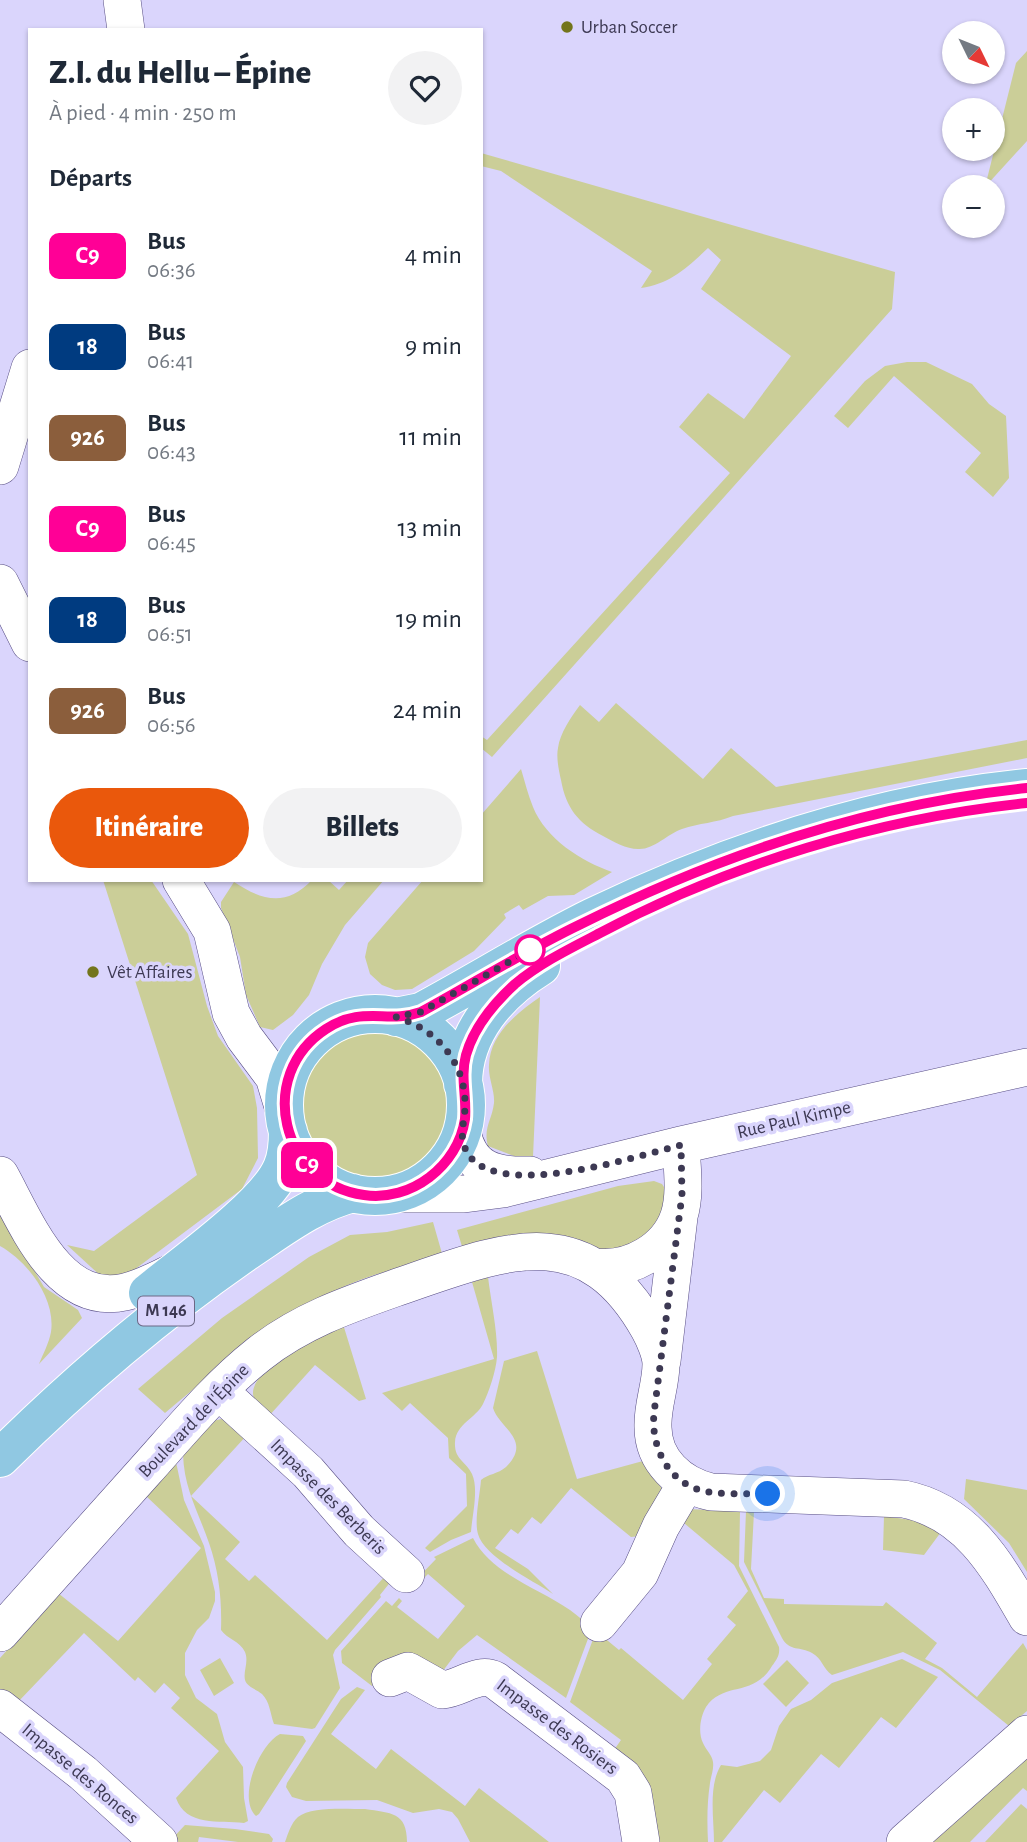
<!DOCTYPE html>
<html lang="fr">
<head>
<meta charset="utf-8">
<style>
	:root { --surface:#fff; --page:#f2f2f3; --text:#1f2937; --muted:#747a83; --accent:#ea580c }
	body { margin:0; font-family:"Alegreya Sans",sans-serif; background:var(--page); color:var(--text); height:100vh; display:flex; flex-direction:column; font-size:26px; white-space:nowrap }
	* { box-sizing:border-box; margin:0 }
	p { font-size:23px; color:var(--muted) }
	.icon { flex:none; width:38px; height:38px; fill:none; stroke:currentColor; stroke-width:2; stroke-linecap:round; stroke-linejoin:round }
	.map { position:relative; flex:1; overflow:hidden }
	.side { position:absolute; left:28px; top:28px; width:455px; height:854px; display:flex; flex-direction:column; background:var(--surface); border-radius:0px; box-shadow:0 2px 5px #0004 }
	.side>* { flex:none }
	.badge { padding:0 14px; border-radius:10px; font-size:24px; line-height:46px }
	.needle { width:46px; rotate:133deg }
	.fabs { position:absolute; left:942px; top:21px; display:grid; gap:14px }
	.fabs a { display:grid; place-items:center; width:63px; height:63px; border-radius:50%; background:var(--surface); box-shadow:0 2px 5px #0004; font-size:35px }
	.you { position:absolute; width:35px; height:35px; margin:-18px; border:5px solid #fff; border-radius:50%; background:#1a73e8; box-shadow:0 0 0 10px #1a73e833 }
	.map>.badge { position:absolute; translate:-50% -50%; box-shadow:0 0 0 4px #fff }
	h2 { padding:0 21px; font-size:26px; line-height:63px }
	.round { display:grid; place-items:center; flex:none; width:74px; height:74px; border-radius:37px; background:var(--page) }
	.summary { display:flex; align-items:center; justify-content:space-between; height:119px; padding:0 21px }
	h1 { font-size:33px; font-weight:800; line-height:52px }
	.button { display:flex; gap:14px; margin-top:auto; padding:14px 21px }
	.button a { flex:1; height:80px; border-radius:42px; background:var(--accent); color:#fff; font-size:28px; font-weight:800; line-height:80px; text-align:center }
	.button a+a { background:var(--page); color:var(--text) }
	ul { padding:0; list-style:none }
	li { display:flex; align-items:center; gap:21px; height:91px; padding:0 21px }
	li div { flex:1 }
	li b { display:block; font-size:26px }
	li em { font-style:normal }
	li .badge { min-width:77px; font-weight:700; text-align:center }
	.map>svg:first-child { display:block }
</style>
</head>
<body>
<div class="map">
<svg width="1027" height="1842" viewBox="0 0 1027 1842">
	<rect width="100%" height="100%" fill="#dad5fc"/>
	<path fill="#cbce98" d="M1027,51v90l-42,46 31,-124z
		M481,153l414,119 -3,37 -400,448 -11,-9v-12l6,4 243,-267 -51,-46 29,-34 36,26 47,-63 -90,-67 20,-29 -13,-12c-21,20 -38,36 -67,40l11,-17 -151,-100 -20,-5z
		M907,362h19l46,22 17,20 17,12 3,62 -16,19 -28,-25 16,-19 -87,-77 -46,52 -14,-12 31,-35 20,-15z
		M616,703l87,76 28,-31 45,39 251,-47v18l-294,58c-17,7 -34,7 -51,13 -15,5 -28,21 -44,20 -12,0 -24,-7 -35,-13 -25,-13 -37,-28 -42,-56 -2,-9 -5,-22 -3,-32 2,-15 13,-31 22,-43l19,17z
		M521,769c4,13 7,26 12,38 13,32 48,54 79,65l-38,23 -26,1 -25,14 -4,-5 -15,9 2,4 -32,33 -62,38 -17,1 -13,-5 -12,-11 -5,-17 3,-14 55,-63h58v-65z
		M103,880h48l37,54 19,72 11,30 35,50 4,22 1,50 -16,31 -112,84 -26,6 -37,-34 27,6 103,-76z
		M312,880h16l11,10 9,-10h36l-39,45 -23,39 -13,31 -16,20 -20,15 -13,-3 -14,-32 -6,-38 -19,-49v-6l13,-20c29,19 52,25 78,-2z
		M540,997l-7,160 -19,-1 -26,-10c-5,-18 4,-26 6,-43 1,-12 -6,-25 -5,-38 1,-31 28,-52 51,-68z
		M298 1106a77 77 0 1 1 154 0a77 77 0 1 1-154 0Z
		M654,1181l8,3 4,6 1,15 -20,31 -27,15 -156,2 -7,-23 161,-44z
		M0,1213l44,74 34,23 4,8 -43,46c4,-10 10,-21 12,-32 5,-34 -24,-71 -51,-86z
		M433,1222l10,35c-27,8 -57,13 -83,23 -70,26 -138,85 -195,133l-27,-24 84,-71 87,-61 41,-22 37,-3z
		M488,1277c3,25 10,56 9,80 -1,14 -8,35 -14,47 -7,14 -27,20 -28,38 -1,18 11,19 17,32 7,15 0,42 -1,58l-20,8 -21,12 -5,-4 42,-42 -1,-32 -17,-16 -1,-20 -38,-35 -8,8 -20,-18 112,-34 -22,-77z
		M343,1324l23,75 -7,2 -44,-36 -47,52c-5,-7 -14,-14 -15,-23 -2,-26 69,-58 90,-70z
		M537,1351l40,128 66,-18 20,29 -23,46 -9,1 -60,-49 -30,36 -9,-7 -14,17 -7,-5 -16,19 33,21 25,25c-19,-13 -69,-37 -75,-60 -4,-13 2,-40 3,-54 7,-6 17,-6 25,-13 27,-27 -7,-39 -13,-59l11,-47z
		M221,1419l7,1 20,14 -57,62 49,46 -15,17 24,22 6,-6 72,65 59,-65 6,5 -12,15 1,2 -46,53 -2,5 7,33 -25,40 -3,1 -38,-5c-4,-11 -4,-22 -12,-30 -6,-5 -15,-7 -17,-14 -2,-9 4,-18 0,-28 -5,-11 -18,-13 -24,-22 1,-30 -2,-58 -12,-87 -11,-32 -25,-54 -26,-89l30,-33z
		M176,1462l8,38 20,46 11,46v9l-6,17 -12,12 -12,23v22l11,23 21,16 8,28 18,25 1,31 4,23 -4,2c-25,-3 -58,4 -68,-25l43,-47 -48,-43 9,-10 -16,-15 -9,10 -17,-16 -3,4 -51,-48 -67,70 -17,-14v-31l58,-65 60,48 83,-93 -55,-52z
		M966,1479l61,11v82l-18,-29 -45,-44z
		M685,1509l55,2 -1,55 40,81c1,8 -2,12 -7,19 -19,32 -48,15 -66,41 -6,10 -8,26 -3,36 3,7 9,12 10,19 1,7 -2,14 -3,21 -3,20 -3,39 -2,59h-50l-44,-92 7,-10 -51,-38 26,-71 23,19 2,-2 62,52 29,-36 -5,-5 29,-34 -9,-8 21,-26 -14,-26 -56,-47z
		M746,1511l8,1 -3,57 13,29 20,1v5l99,2 3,-4 51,41 -12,16 17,9 35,29 46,-54 4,7v61l-18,15 -69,-56 -37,-18 -71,23c-9,-6 -10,-17 -20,-22 -12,-7 -22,-1 -30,-15l-38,-76z
		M884,1516l34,5 23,11 -17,23 -41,-5z
		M473,1538c18,36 66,50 97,72 8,6 15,12 22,18l-26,70 -89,-63 -19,16 -19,25 -37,-21h-5l-25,31 -30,-23 -1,-12 45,-50 6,5 7,-8 3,3 -5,6 41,32 27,-33 -37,-32 -14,14 -3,-3 25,-26 -2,-2z
		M220,1658l14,25 -20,13 -14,-26z
		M902,1659l36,18 -42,51 -15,-11 -42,51 -18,-14 -41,49 -16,-13 -42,52h-8c0,-23 -6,-56 7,-77l16,2 23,-6 11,-11 8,-24 12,-17 20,-9 21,-17z
		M787,1660l22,23 -23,24 -23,-23z
		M357,1687l8,3 -34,44 45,35 15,-20 74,57 14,-18 70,54h-79l-12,-23 -6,-7 -13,-3 -26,4 -36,-13 -71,1 -14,-4 -6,-10 1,-4 54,-84z
		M280,1734l23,2 3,5 -47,73 -3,2c-19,-18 3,-71 24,-82z
		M1027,1757v34l-4,-3 -53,54h-39z
		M1021,1804l6,5v33h-42z
		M365,1809c26,4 42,3 42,33h-122c3,-8 6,-19 13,-25 13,-11 50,-8 67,-8z
		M185,1825l50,4 34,5 4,5 -1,3h-34l-39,-5 -1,5h-29z"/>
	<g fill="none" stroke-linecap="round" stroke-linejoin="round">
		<g stroke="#574d84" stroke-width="38">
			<path id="minor" d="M122,0l4,30
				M0,466l30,-98
				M0,583l30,60
				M181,880l31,51 19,82 13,24 30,40 10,33
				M462,1132c8,38 32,44 68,43
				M0,1175c26,47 58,132 125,117 18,-4 35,-14 51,-21
				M392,1194h72l39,-5 178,-44 346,-78
				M596,1267c34,4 72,-17 83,-51 7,-22 3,-48 2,-71
				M662,1361l17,-144
				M219,1391l89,81 51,59 47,43
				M599,1623l41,-50 21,-47 25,-42
				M0,1633c48,-54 96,-108 145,-162 36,-40 71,-83 114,-117 43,-34 91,-50 142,-68 102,-35 184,-71 248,43 5,9 12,25 12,35 0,21 -9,42 -8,63 0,34 27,58 58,65l193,7c64,13 93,66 123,118
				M390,1678l18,-7 34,19c18,-1 36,-19 53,-10l128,97 10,16 8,49
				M0,1708l83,65 76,69
				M905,1842l122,-108"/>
		</g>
		<g stroke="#fff" stroke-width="40">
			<path id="major" d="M284 1105a91 91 0 1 1 182 0a91 91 0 1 1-182 0Z
				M396,1017l25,-5c58,-31 113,-66 172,-95 136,-65 283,-114 434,-129
				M463,1084c0,-52 36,-92 78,-118
				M148,1293c34,-28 118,-87 134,-125 5,-11 6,-25 6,-37
				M0,1458c78,-77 160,-147 250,-209 33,-22 64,-46 103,-56"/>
		</g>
		<use href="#minor" stroke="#fff" stroke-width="37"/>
		<use href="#major" stroke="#90c8e2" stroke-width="38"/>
	</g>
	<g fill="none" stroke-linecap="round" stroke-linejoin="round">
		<g stroke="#fff" stroke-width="16">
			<path id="line" d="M1027,788c-156,16 -308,67 -448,137 -54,26 -105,58 -158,87 -34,12 -58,-7 -95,17 -71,46 -45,155 38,166 47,7 94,-29 101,-76 2,-22 -5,-42 1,-64 8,-28 27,-51 49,-71 25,-21 56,-36 85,-51 130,-69 280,-115 427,-130"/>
		</g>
		<use href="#line" stroke="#ff0096" stroke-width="10"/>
		<path stroke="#3d3953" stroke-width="7" stroke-dasharray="0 12.6" d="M530,950l-109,62 -25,5c40,12 70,45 69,89 0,15 -6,28 0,42 23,57 173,8 216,-3l1,50 -28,218c-3,31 11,65 43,76 21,7 49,4 71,5"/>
	</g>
	<g fill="#73751b" stroke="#dad5fc" stroke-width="2.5">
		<circle cx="567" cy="27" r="7"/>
		<circle cx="93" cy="972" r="7"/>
	</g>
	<circle fill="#fff" stroke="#ff0096" stroke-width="3.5" cx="530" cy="950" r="14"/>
	<g text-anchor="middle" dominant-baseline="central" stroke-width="7" stroke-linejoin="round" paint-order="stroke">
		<rect fill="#dad5fc" stroke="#6c6886" stroke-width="2" x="138" y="1296.5" width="56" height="29" rx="5"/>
		<g font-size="18" font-weight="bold" fill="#3d3953">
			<text x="166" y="1311">M 146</text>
		</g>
		<g font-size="19" fill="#3d3953" stroke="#dad5fc" text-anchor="start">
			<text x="581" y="27">Urban Soccer</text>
			<text x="107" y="972">Vêt Affaires</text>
		</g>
		<g font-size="19" fill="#3d3953" stroke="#dad5fc">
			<text transform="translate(794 1120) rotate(-13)">Rue Paul Kimpe</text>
			<text transform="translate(194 1421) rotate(-46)">Boulevard de l'Épine</text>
			<text transform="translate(328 1497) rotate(45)">Impasse des Berberis</text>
			<text transform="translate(557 1727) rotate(37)">Impasse des Rosiers</text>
			<text transform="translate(80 1774) rotate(40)">Impasse des Ronces</text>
		</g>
	</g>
</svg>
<div class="fabs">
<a><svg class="needle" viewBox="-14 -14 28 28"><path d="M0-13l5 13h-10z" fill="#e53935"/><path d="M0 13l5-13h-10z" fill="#747a83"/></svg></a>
<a>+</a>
<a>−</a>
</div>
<div class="you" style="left:768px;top:1494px"></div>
<b class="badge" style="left:307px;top:1165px;background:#ff0096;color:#fff">C9</b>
<section class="side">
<div class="summary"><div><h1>Z.I. du Hellu – Épine</h1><p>À pied · 4 min · 250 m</p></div><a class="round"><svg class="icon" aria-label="heart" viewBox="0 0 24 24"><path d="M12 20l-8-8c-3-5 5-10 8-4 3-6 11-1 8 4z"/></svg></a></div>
<h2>Départs</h2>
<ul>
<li><span class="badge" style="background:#ff0096;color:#fff">C9</span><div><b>Bus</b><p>06:36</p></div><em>4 min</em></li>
<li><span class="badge" style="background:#003b80;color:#fff">18</span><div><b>Bus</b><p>06:41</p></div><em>9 min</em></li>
<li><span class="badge" style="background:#8b5e3c;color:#fff">926</span><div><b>Bus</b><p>06:43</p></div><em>11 min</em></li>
<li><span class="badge" style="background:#ff0096;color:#fff">C9</span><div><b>Bus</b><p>06:45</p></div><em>13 min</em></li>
<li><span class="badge" style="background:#003b80;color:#fff">18</span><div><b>Bus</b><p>06:51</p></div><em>19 min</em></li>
<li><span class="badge" style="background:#8b5e3c;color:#fff">926</span><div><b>Bus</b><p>06:56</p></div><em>24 min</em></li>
</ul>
<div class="button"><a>Itinéraire</a><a>Billets</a></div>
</section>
</div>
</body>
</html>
